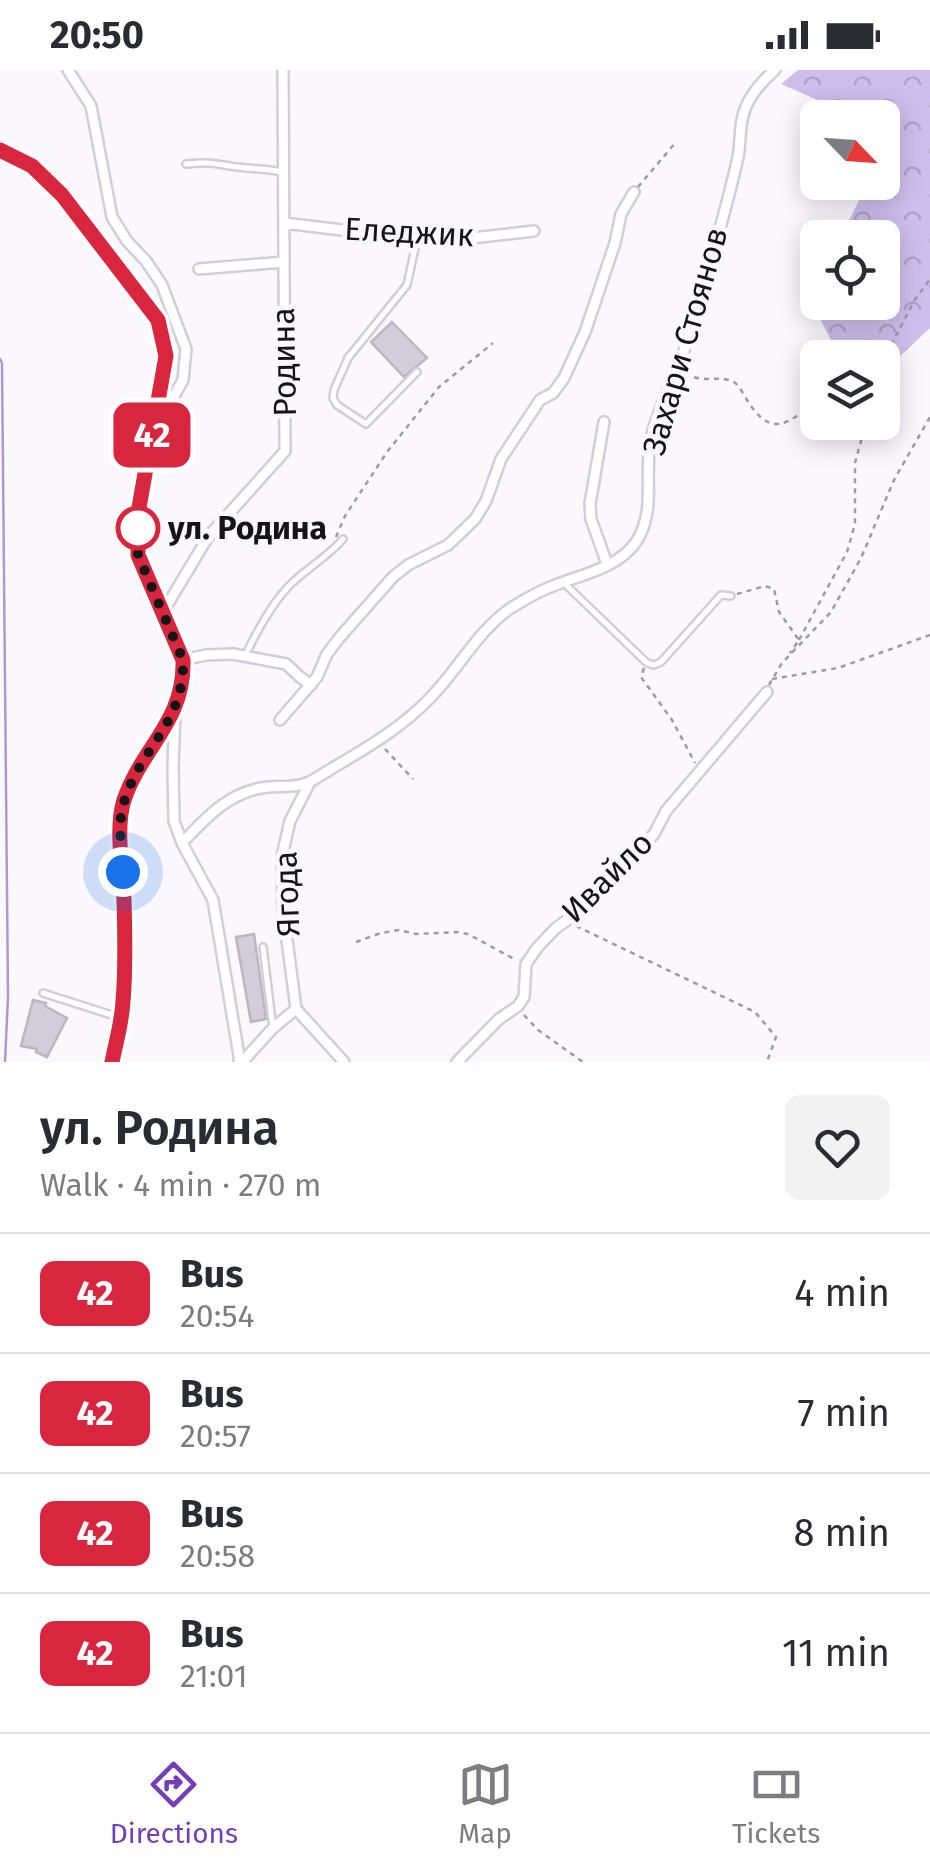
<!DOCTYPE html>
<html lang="en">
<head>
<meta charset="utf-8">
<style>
	:root { --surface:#fff; --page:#f2f2f3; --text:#2b2b33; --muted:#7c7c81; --line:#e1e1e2; --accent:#743fb6 }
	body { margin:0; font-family:"Fira Sans",sans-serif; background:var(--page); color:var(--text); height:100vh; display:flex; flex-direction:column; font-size:38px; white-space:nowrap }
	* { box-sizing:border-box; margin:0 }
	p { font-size:32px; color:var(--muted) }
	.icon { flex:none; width:55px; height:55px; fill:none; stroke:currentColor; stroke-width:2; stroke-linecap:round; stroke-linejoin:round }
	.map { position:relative; height:992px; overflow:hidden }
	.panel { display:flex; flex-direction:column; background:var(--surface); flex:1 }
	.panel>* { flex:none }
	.badge { padding:0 20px; border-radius:15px; font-size:35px; line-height:65px }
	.needle { width:65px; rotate:115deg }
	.controls { position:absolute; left:800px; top:30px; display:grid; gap:20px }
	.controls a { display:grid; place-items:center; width:100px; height:100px; border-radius:15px; background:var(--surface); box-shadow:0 5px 25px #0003; font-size:50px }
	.you { position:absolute; width:50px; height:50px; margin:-25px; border:8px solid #fff; border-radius:50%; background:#1a73e8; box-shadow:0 0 0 15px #1a73e833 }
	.map>.badge { position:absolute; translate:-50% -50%; box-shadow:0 0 0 5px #fff }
	.round { display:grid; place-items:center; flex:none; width:105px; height:105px; border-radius:15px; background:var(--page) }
	.overview { display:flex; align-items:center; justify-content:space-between; height:170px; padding:0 40px }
	h1 { font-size:48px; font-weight:600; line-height:75px }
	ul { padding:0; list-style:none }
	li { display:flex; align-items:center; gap:30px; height:120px; padding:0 40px; border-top:2px solid var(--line) }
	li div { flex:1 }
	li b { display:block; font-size:38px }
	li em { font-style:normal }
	li .badge { min-width:110px; font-weight:700; text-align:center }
	.status { display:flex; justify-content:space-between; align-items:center; height:70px; padding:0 50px; background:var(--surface); direction:ltr }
	.status svg { height:28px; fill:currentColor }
	.menu { display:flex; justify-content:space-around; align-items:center; height:140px; border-top:2px solid var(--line); background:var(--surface); font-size:28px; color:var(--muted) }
	.menu a { display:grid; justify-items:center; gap:5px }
	.menu .active { color:var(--accent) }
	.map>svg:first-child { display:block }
</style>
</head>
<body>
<div class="status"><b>20:50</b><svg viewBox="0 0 49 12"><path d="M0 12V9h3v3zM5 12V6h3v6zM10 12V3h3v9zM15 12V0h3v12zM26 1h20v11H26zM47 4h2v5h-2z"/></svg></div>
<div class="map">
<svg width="930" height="992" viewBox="0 0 930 992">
	<defs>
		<pattern id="forest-crowns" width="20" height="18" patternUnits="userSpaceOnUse" patternTransform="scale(2.5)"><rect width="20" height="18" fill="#cebeec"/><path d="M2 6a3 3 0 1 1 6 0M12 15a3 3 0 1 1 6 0" fill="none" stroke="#b0a2ca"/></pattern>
	</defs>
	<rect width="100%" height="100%" fill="#faf8fd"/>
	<path fill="url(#forest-crowns)" d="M798,0h132v258l-47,44 -1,-14 -42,-1 -29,-55 6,-14 1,14h64v-64l-41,-1 20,-41v-13l21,-1v-64l-26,-1 -75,-33z"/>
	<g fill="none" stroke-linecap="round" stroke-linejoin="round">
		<path stroke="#ac9acf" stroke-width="2.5" d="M0,289l2,4 6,634 -3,65"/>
	</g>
	<path fill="#d1ced9" stroke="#bbb7c2" stroke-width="2.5" d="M392,252l35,36 -23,19 -33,-35z
		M254,864l12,85 -15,3 -15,-85z
		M33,930l13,3 -1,3 22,12 -20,39 -11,-5 1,-3 -16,-3z"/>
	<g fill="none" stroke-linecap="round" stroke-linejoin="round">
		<g stroke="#d1cdd9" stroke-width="10">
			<path id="lane" d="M186,94c18,-2 27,-1 44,2 17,3 35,2 52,6
				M417,169l-10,46 -59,73 -14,32 -1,8 4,7 29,19 51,-52
				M565,514l82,79 7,2 7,-3 60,-67 10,1
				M245,586c11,-23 25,-50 43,-69 17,-18 39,-29 55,-48
				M263,877l10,81
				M43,923l78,25"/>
		</g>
		<g stroke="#d1cdd9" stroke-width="14">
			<path id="street" d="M68,0l23,36 21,111 15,24 19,20 16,24 24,64 -3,31 -28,50
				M284,153l133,16 38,1 79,-9
				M199,199l84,-7
				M604,352l-14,82 1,15 16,45
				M163,542l45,-75 77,-86 -2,-381
				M183,590l23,-5 27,-1 53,10 14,13 11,8
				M175,641l-2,56 1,54 8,22 31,57 27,162
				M280,650l37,-43 10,-23 13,-17 53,-60 15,-12 40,-20 27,-26 11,-18 15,-42 39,-59 13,-7 11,-15 21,-46 30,-89 6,-29 13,-22
				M182,773c23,-24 45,-49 79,-55 16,-3 38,1 52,-8 40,-25 84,-47 117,-82 27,-27 49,-69 81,-90 14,-9 30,-18 47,-24 26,-10 61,-17 78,-42 21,-32 7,-68 15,-103 8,-37 29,-70 39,-107 17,-57 35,-116 48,-175 3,-15 1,-30 6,-45 5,-16 18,-31 31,-42
				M296,939l-13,-100 -1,-53 8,-35 19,-37
				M296,939l48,53
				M239,991l6,-2 28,-31 23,-19
				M457,992l42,-43 19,-13 6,-9 2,-33 11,-16 19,-20 21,-15 77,-79 12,-23 101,-119"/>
		</g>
		<g stroke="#d1cdd9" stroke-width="18">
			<path id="secondary" d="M0,80l31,17 31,28 95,124 9,37 -28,157v42l45,105c2,64 -41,86 -59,140 -9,28 -1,63 0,93 0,36 2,72 -1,108 -1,21 -7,41 -11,61"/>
		</g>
		<path stroke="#9c9b9f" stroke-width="2.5" stroke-dasharray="5 5" stroke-linecap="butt" d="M638,117l38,-45
			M882,293l32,-62 16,-22
			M685,303c18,11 30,2 47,8 7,3 11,13 15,19 25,40 42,23 71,-1
			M336,467l9,-21 42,-64 52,-65 54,-44
			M737,524l28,-8 9,3 5,23 20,28 -9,13
			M799,570l48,-88 8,-28v-61l11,-41
			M644,598l-3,9 31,43 23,43
			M772,609l66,-11 92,-33
			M769,615l13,-22 49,-51 30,-54 33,-78 36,-63
			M385,679l28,30
			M576,856l179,86 21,25 -9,25
			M356,872l25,-9 18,-3 17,4 41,-2 11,2 48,26
			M524,945l14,15 45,32"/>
		<use href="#lane" stroke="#fff" stroke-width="5"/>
		<use href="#street" stroke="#fff" stroke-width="9"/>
		<use href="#secondary" stroke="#fff" stroke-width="12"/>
	</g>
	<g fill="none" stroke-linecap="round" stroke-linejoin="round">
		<g stroke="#fff" stroke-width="22">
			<path id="line" d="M0,80l32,16 30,29 96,125 8,36 -28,157v42l45,105c2,61 -41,87 -59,140 -9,28 -1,70 0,100 1,34 2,68 -1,101 -1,21 -7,41 -11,61"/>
		</g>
		<use href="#line" stroke="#d7263d" stroke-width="15"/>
		<path stroke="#151418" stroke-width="10" stroke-dasharray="0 18" d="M123,802c-1,-23 -6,-48 1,-70 16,-54 61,-79 59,-142l-45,-105v-27"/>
	</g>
	<circle fill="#fff" stroke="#d7263d" stroke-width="5" cx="138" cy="458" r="20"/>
	<g text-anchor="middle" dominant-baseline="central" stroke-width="10" stroke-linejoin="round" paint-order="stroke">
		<g font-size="32" fill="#151418" stroke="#faf8fd">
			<text transform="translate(409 162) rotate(3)">Еледжик</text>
			<text transform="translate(685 271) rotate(-74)">Захари Стоянов</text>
			<text transform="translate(284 292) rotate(-91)">Родина</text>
			<text transform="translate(607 807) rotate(-45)">Ивайло</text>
			<text transform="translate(287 824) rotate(-92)">Ягода</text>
		</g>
		<g font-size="32" font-weight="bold" fill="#151418" stroke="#faf8fd" text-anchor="start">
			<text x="168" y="458">ул. Родина</text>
		</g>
	</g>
</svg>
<div class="controls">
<a><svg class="needle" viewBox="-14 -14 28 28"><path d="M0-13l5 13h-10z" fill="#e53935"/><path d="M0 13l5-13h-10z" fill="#7c7c81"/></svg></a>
<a><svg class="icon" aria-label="locate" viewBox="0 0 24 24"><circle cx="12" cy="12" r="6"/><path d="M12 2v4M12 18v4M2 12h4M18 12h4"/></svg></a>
<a><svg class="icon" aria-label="layers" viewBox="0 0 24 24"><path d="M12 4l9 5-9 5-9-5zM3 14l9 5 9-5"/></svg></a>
</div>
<div class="you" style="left:123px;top:802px"></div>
<b class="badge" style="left:152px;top:365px;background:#d7263d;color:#fff">42</b>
</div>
<section class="panel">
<div class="overview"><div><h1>ул. Родина</h1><p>Walk · 4 min · 270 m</p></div><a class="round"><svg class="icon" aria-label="heart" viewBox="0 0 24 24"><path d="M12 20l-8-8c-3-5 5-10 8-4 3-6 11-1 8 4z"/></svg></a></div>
<ul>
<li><span class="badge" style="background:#d7263d;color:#fff">42</span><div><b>Bus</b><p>20:54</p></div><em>4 min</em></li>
<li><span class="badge" style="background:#d7263d;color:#fff">42</span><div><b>Bus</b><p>20:57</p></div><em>7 min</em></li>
<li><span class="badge" style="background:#d7263d;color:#fff">42</span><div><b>Bus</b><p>20:58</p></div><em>8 min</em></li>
<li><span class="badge" style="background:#d7263d;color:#fff">42</span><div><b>Bus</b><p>21:01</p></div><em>11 min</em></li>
</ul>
</section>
<nav class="menu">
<a class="active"><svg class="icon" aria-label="directions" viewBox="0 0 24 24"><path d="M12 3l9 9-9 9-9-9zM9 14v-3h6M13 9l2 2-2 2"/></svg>Directions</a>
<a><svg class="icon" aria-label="map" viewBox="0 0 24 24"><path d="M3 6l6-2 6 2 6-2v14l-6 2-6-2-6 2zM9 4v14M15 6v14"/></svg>Map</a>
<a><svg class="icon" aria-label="tickets" viewBox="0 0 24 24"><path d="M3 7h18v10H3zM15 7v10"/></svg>Tickets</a>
</nav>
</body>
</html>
